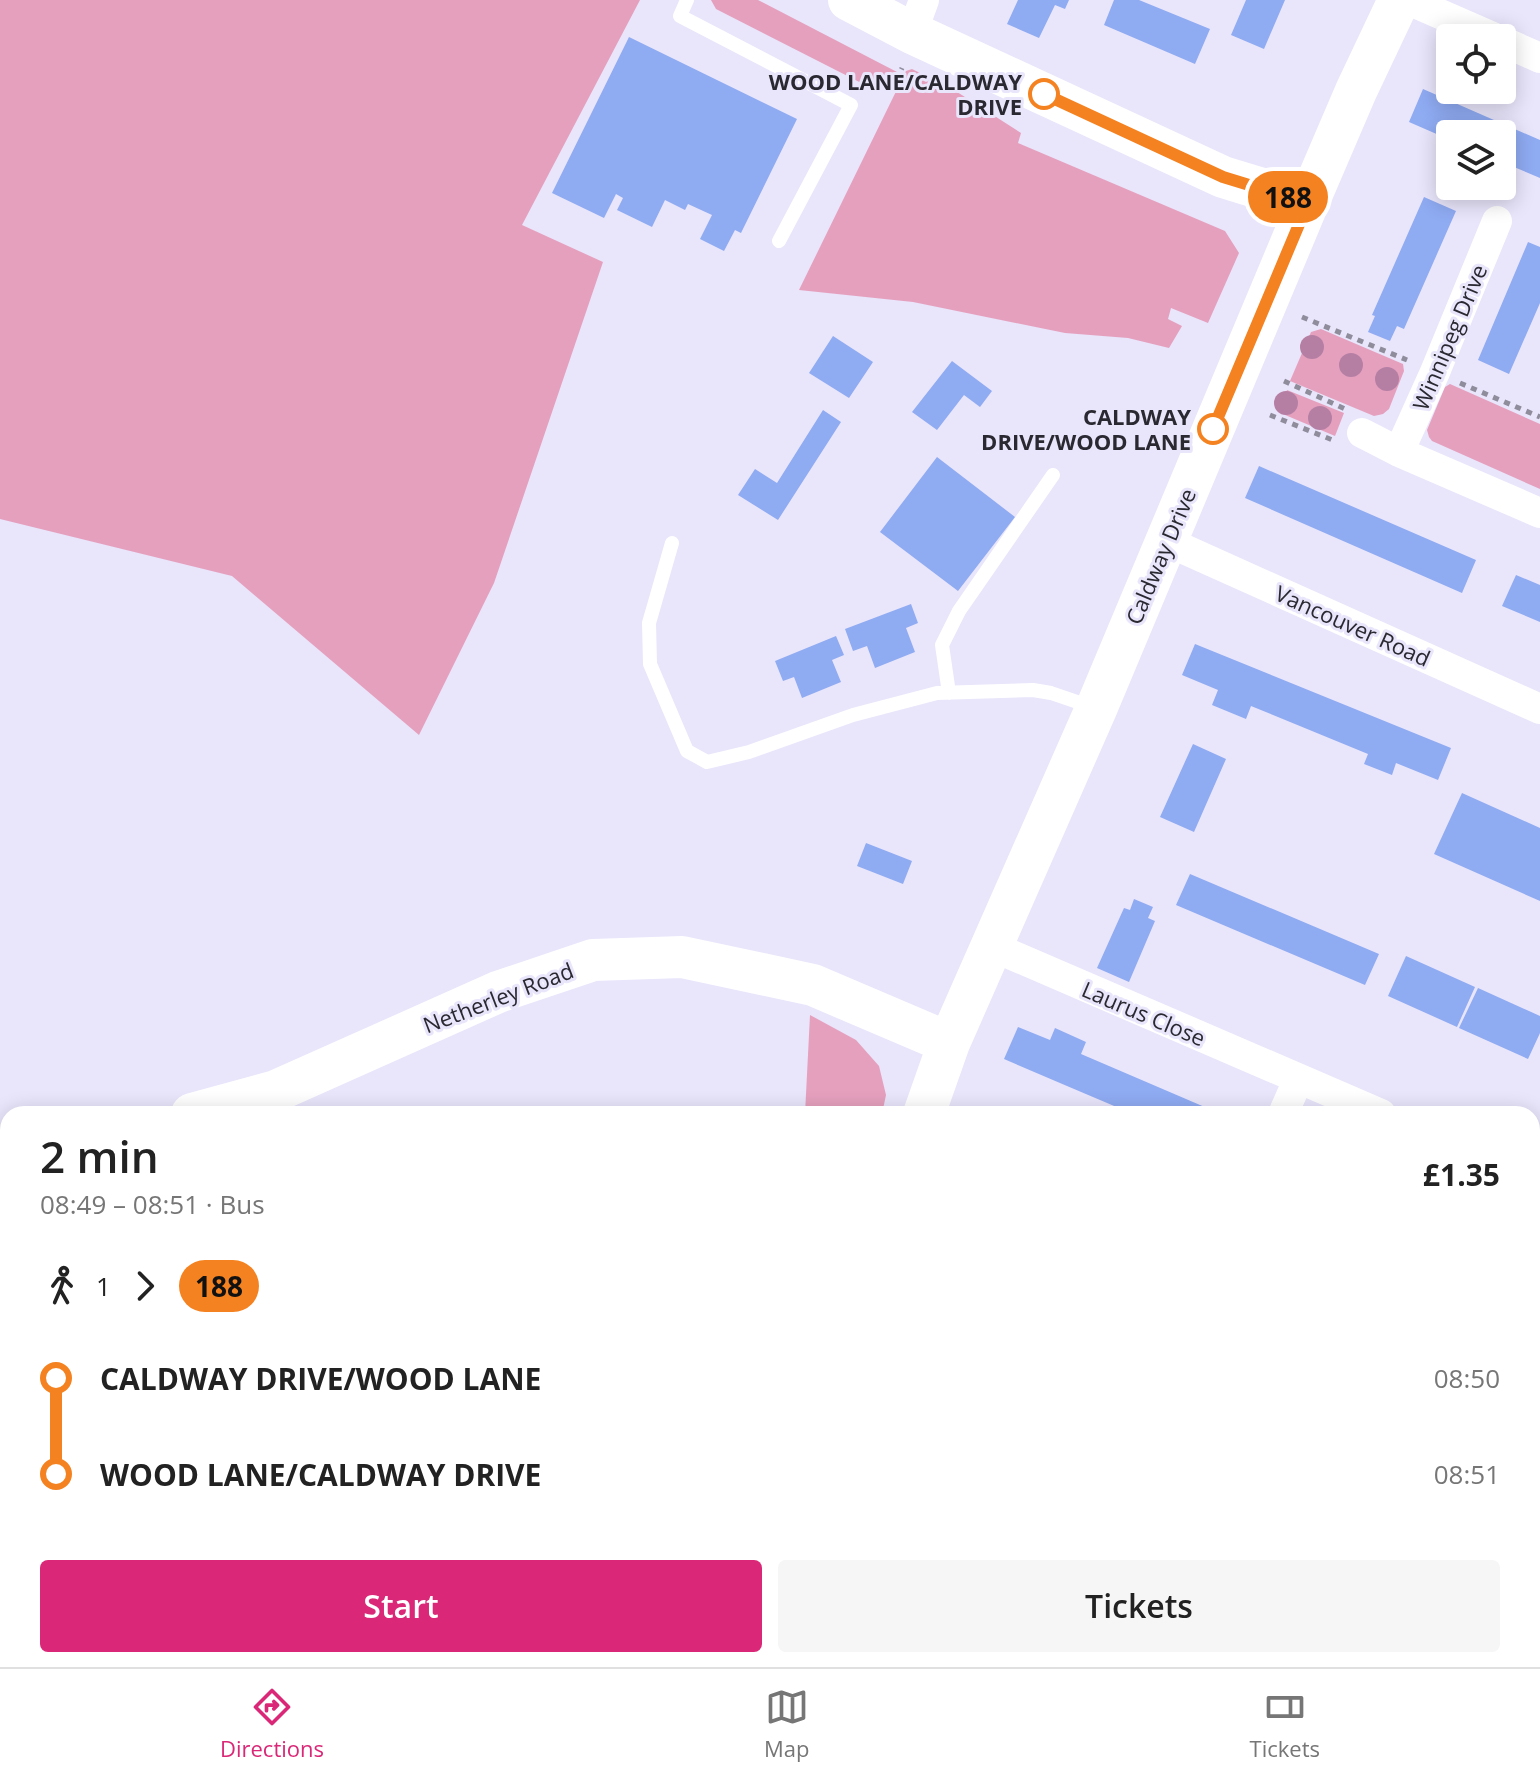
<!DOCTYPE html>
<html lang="en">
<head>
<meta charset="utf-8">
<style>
	:root { --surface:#fff; --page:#f6f6f6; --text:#222; --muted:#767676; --line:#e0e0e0; --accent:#db2777 }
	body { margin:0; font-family:"Open Sans",sans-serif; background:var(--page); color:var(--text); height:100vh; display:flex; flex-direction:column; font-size:30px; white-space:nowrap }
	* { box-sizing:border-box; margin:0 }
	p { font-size:26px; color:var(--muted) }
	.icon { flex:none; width:44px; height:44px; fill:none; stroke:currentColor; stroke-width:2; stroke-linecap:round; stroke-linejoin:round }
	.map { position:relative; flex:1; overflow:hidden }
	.panel { position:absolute; left:0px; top:1106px; width:1540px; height:562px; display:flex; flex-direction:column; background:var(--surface); border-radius:24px 24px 0 0; box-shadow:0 4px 20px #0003 }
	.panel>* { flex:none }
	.badge { padding:0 16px; border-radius:26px; font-size:28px; line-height:52px }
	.fabs { position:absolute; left:1436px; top:24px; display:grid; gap:16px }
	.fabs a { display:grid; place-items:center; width:80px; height:80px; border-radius:8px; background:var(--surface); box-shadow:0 4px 20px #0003; font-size:40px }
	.map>.badge { position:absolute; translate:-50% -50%; box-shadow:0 0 0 4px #fff }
	.legs { display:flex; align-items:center; gap:12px; height:88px; padding:0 40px; font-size:26px }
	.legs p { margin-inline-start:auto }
	.summary { display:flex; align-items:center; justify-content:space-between; height:136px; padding:0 40px }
	h1 { font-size:44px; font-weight:600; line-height:60px }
	.button { display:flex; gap:16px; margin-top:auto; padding:16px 40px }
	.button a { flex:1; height:92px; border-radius:8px; background:var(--accent); color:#fff; font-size:32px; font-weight:600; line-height:92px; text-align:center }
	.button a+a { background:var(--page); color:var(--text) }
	ul { padding:0 40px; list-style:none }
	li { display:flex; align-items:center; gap:28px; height:96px; font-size:30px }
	li i { display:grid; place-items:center; width:12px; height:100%; margin:0 10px; background:currentColor }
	li i::after { content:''; width:20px; height:20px; margin:-10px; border:6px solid; border-radius:50%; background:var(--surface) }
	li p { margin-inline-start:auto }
	li:first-child i { background:linear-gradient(#0000 50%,currentColor 0) }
	li:last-child i { background:linear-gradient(currentColor 50%,#0000 0) }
	.tabs { display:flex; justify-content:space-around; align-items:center; height:112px; border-top:2px solid var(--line); background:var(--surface); font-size:22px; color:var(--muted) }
	.tabs a { display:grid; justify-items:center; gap:4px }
	.tabs .active { color:var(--accent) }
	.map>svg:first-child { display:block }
</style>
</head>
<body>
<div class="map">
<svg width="1540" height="1667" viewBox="0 0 1540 1667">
	<rect width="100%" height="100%" fill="#e9e5fb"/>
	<path fill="#e5a0be" d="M0,0h640l-118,225 81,37 -109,321 -75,152 -187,-159 -232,-57z
		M711,0h47l139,72 -9,19 -9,-5 -4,4 -159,-81z
		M912,69l42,21 67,43 -3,10 207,88 14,22 -31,70 -37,-15 -3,11 14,7 -13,22 -41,-10 -63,-5 -152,-31 -114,-12 107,-219z
		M1321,329l82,35 1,7 -15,38 -6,5 -9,2 -84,-35 21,-49z
		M1450,384l90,40v65l-108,-48 -3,-4 -2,-7 18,-43z
		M1287,390l57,23 -9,23 -57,-24z
		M810,1015l46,25 23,26 7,29 -4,19h-77z
		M788,1660h109l3,7h-111z"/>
	<path fill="#8fabf2" d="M1018,0h51l-4,9 -10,-4 -16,33 -32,-14z
		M1114,0h25l71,29 -15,35 -91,-39z
		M1246,0h39l-21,49 -33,-14z
		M629,37l168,82 -56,114 -6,-3 -11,21 -24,-12 12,-24 -24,-11 -3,6 -20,-10 -13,27 -35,-17 6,-12 -7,-4 -12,24 -52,-25z
		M1423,89l117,51v38l-38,-16v-28h-52v22l-4,-2 2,-15 -39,-17z
		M1424,197l32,14 -52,118 -7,-3 -7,15 -22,-9 7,-16 -3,-1z
		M1528,242l12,5v56l-31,71 -31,-14z
		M833,336l40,26 -24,36 -40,-25z
		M952,361l40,30 -12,16 -16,-12 -27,35 -25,-18z
		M823,410l18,12 -63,98 -40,-25 17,-26 22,14z
		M937,457l78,60 -57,74 -78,-59z
		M1259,466l217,94 -14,33 -217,-95z
		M1516,575l24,10v37l-38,-16z
		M911,604l7,19 -12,5 9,24 -40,16 -8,-22 -14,5 -8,-22z
		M836,636l8,19 -12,5 9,22 -39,16 -8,-21 -11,4 -8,-20z
		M1195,644l256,104 -13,32 -42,-17 -4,12 -28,-11 4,-10 -117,-48 -5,13 -34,-14 6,-15 -36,-15z
		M1193,744l33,15 -32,73 -34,-15z
		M1462,793l78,35v73l-106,-47z
		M866,843l46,18 -9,23 -46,-18z
		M1190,874l189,80 -14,31 -189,-80z
		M1134,899l19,8 -5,11 7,3 -26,61 -32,-14 27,-60 6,2z
		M1406,956l69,31 -18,40 -69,-31z
		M1478,988l62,28v17l-12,26 -69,-31z
		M1018,1027l32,13 5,-12 31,14 -5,12 140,60h-88l-66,-28 -63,-27z
		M1540,1483v89l-8,19v-90z
		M1236,1660h38l-3,7h-38z
		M1463,1660h30l6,2 -2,5h-37z"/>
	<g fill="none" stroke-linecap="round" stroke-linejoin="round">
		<path stroke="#8f8c9c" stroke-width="5" stroke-dasharray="6 6" stroke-linecap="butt" d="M891,91l11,-23
			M1302,317l105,43
			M1284,381l61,28
			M1460,383l80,34
			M1270,415l65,26
			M1532,1275l8,-21"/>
		<path stroke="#fff" stroke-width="14" d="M687,0l-7,16 171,89 -72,136
			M672,543l-23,80 1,41 37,87 20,11 42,-10 104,-37 84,-22 96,-3 18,3 41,14
			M949,693l-7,-48 17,-34 94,-136"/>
		<path stroke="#fff" stroke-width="30" d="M1408,0l87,38
			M912,33l12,-33
			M1502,41l38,17
			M1362,433l37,19 141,61
			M1399,452l36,-80 62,-151
			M1166,541l374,168
			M991,946l390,168
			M1283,1114l15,-34
			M1532,1178l8,3
			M1521,1660l7,7
			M1367,1667l3,-7"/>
		<path stroke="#fff" stroke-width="42" d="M849,0l63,33 311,144 85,26
			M192,1114l84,-23 222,-99 95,-32 89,-3 131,28 136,58
			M924,1114l25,-71 147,-334 212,-506 48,-112 43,-91
			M0,1156l8,-2
			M926,1660l3,7"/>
	</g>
	<g fill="#b57fa4">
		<circle cx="1312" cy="347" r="12"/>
		<circle cx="1351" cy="365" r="12"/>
		<circle cx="1387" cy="379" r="12"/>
		<circle cx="1286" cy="403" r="12"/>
		<circle cx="1320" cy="418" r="12"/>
	</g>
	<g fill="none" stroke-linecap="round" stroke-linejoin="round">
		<g stroke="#fff" stroke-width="18">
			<path id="line-1" d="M1044,94l179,83 85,26 -95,226"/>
		</g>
		<use href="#line-1" stroke="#f58220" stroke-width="12"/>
	</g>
	<g fill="#fff" stroke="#f58220" stroke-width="4">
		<circle cx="1044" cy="94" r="14"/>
		<circle cx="1213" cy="429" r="14"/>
	</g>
	<g text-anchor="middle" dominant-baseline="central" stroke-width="6" stroke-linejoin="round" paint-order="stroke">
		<g font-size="22" font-weight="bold" fill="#2a2931" stroke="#e9e5fb" text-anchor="end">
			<text x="1022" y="81">WOOD LANE/CALDWAY<tspan x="1022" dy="25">DRIVE</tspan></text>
			<text x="1191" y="416">CALDWAY<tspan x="1191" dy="25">DRIVE/WOOD LANE</tspan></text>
		</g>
		<g font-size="22" fill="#2a2931" stroke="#e9e5fb">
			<text transform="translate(1449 337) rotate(-67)">Winnipeg Drive</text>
			<text transform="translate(1160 556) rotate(-67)">Caldway Drive</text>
			<text transform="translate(1353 625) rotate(24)">Vancouver Road</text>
			<text transform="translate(498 997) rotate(-21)">Netherley Road</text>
			<text transform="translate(1144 1013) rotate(23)">Laurus Close</text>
		</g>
	</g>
</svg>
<div class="fabs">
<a><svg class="icon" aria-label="locate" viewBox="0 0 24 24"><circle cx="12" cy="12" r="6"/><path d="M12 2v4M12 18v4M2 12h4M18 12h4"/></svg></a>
<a><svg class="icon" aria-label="layers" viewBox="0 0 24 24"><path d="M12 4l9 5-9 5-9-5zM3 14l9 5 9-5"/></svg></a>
</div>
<b class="badge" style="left:1288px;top:197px;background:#f58220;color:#111">188</b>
<section class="panel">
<div class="summary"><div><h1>2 min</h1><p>08:49 – 08:51 · Bus</p></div><b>£1.35</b></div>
<div class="legs"><svg class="icon" aria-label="walk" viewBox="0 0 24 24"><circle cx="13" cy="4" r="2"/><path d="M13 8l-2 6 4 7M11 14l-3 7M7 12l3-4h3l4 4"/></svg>1<svg class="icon" aria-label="forward" viewBox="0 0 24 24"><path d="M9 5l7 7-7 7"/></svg><b class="badge" style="background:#f58220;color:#111">188</b></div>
<ul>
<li><i style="color:#f58220"></i><b>CALDWAY DRIVE/WOOD LANE</b><p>08:50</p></li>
<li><i style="color:#f58220"></i><b>WOOD LANE/CALDWAY DRIVE</b><p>08:51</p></li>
</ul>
<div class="button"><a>Start</a><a>Tickets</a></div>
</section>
</div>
<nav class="tabs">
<a class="active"><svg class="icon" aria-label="directions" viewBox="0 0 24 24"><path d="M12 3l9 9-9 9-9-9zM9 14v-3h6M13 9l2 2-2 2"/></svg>Directions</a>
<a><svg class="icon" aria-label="map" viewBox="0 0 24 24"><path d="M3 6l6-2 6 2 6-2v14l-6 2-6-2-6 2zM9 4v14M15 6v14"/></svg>Map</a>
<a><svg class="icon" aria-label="tickets" viewBox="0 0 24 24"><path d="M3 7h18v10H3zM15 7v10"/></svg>Tickets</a>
</nav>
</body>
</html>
